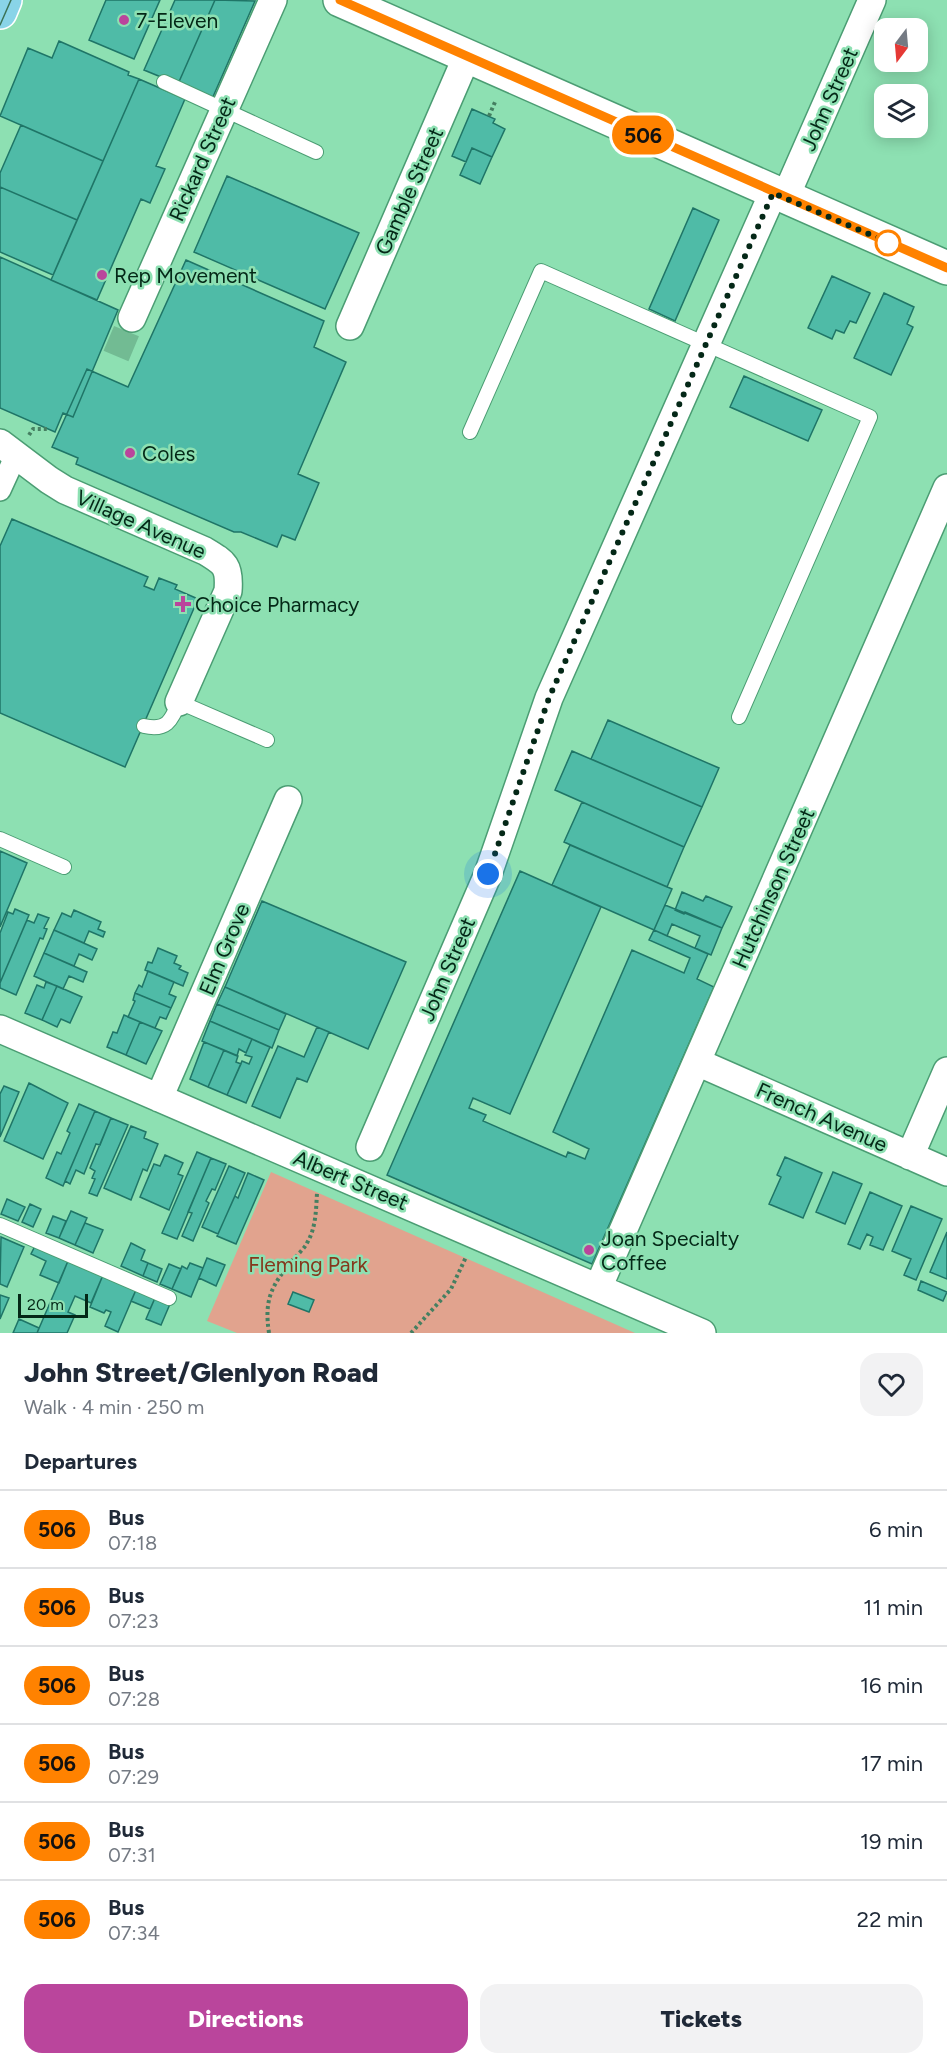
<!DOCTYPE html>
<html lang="en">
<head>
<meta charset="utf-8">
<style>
	:root { --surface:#fff; --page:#f2f2f3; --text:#1f2937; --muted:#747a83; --line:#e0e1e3; --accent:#ba459c }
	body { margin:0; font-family:Figtree,sans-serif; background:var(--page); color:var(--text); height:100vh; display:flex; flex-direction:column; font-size:22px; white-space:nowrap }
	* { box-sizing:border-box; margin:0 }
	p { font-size:20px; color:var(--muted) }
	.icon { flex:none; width:33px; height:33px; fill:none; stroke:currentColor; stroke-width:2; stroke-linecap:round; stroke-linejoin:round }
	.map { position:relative; height:1333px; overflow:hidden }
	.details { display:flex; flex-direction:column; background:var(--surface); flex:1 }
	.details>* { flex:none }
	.badge { padding:0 12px; border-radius:20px; font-size:21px; line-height:39px }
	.needle { width:39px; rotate:196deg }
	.controls { position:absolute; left:874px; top:18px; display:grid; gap:12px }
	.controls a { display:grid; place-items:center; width:54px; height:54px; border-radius:12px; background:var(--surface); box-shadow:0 3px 15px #0003; font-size:30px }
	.scale { position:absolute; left:18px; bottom:15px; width:70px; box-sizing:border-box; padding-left:6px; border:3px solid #042817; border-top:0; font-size:16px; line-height:21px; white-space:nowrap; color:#042817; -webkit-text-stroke:4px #8de0b2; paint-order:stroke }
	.you { position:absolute; width:30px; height:30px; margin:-15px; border:4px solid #fff; border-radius:50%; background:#1a73e8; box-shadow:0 0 0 9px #1a73e833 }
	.map>.badge { position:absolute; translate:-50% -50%; box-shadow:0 0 0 3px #fff }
	h2 { padding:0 24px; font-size:22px; line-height:54px }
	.round { display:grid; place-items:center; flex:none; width:63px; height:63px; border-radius:18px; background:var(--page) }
	.headline { display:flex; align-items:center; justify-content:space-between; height:102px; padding:0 24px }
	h1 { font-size:28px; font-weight:800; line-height:45px }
	.action { display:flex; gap:12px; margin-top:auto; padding:12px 24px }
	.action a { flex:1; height:69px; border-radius:18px; background:var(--accent); color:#fff; font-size:24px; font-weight:800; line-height:69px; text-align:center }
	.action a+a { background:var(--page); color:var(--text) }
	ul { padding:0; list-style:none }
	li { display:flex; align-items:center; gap:18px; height:78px; padding:0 24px; border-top:2px solid var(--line) }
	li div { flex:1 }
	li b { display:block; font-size:22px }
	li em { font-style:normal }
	li .badge { min-width:66px; font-weight:700; text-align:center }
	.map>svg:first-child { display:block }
</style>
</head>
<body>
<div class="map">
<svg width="947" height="1333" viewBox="0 0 947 1333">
	<rect width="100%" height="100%" fill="#8de0b2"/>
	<path fill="#e1a38e" d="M271,1172l364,161h-398l-30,-12z"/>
	<path fill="#4fbba7" stroke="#1f7567" stroke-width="1.5" d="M106,0h54l-26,59 -45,-19z
		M175,0h40l-37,84 -34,-14z
		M215,0l40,1 -43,98 -34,-15z
		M59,41l70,31 -1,3 11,4 -36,82 -103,-45 28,-68 24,10z
		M139,79l46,20 -29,67 9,3 -15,34 -9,-4 -44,101 -46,-20z
		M472,109l23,10 -2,4 12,6 -13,28 -20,-9 -6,14 -14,-6z
		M21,125l82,36 -26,59 -77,-33v-14z
		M472,148l20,9 -12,27 -20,-9z
		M227,176l132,57 -34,76 -131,-57z
		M0,187l77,33 -24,55 -53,-23z
		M693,208l26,12 -44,101 -26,-12z
		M0,257l118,53 -45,107 -10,-4 -8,19 -55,-24z
		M186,260l138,61 -10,26 32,15 -48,112 21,9 -24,57 -13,-5 -5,12 -36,-15h-7l-158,-68 2,-6 -26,-11 35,-78 41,18z
		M832,276l38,17 -14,30 -6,-2 -6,12 -8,-3 -4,9 -24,-11z
		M884,293l30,14 -7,17 6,3 -22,48 -37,-17z
		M744,376l78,34 -14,31 -78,-34z
		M12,519l136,58 -4,9 10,4 5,-12 18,7 -2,4 23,10 -73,168 -125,-54v-167z
		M608,720l111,48 -17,39 -111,-48z
		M572,751l130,56 -18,40 -129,-57z
		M582,802l102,45 -17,40 -103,-45z
		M570,845l102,44 -18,41 -102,-45z
		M0,851l27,12 -27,64z
		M520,871l81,36 -91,207 -37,-16 -4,10 17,7 -3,6 83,36 2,-5 17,7 4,-10 -36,-17 79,-182 52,23 6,-15 -41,-18 5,-10 54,24 -11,25 17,8 -122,277 -205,-89z
		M682,892l21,9 3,-5 26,11 -10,21 -37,-16 -1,2 -9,-4z
		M262,901l144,61 -38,87 -143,-62z
		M665,905l57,23 -11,27 -16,-7 5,-12 -28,-12 -5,12 -13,-6z
		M15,909l14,6 -29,68v-50l8,-21 5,2z
		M74,910l27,12 -3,7 7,3 -2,5 -14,-6 -5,12 -30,-13 8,-17 9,4z
		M38,914l11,4 -5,10 3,1 -4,10 -3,-1 -24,57 -16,-7v-5l27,-63 7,3z
		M54,930l43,19 -5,11 -13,-6 -5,12 -30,-13z
		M158,948l19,8 -3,7 7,3 -2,3 9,4 -5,13 -38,-16 3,-8 4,1z
		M44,953l43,19 -4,10 -14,-6 -6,13 -29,-13z
		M148,971l26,11 -5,12 7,3 -5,11 -36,-15 4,-8 3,2z
		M46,982l11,4 -15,34 -17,-7 12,-28 7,3z
		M57,986l25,11 -12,26 -9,-4 -4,8 -15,-7z
		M225,987l61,27 -7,16 -62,-26z
		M135,993l36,15 -5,11 -6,-2 -5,11 -27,-11 7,-16 -2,-1z
		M217,1004l62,26 -7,18 -62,-27z
		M124,1015l16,7 -14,33 -19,-8 6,-15 4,1z
		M210,1021l42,18 -6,14 -7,-4 -2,7 -35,-15z
		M140,1022l22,9 -16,33 -20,-9z
		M317,1027l12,5 -22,50 -10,-4 -17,40 -28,-12 26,-60 26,11z
		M252,1039l18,8 -24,56 -19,-8 15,-34 7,3 3,-7 -7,-2z
		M204,1042l20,8 -16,37 -18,-8z
		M224,1050l14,6 -2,6 5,2 -14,31 -19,-8z
		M29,1083l39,20 -25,56 -39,-18z
		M4,1086l15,6 -19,45v-43z
		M79,1104l16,7 -32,75 -17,-8 11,-26 4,2 9,-21 -3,-2z
		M95,1111l16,7 -11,27 -4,-1 -12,30 -8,-4 -6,14 -5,-3z
		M111,1118l17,7 -31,71 -8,-3 6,-14 -3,-1 3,-7 -5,-3z
		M131,1126l15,6 -2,6 14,6 -11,27 -4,-2 -12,31 -27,-12z
		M197,1152l14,6 -34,81 -15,-6z
		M165,1155l18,8 -5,11 5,2 -14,34 -29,-13 14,-33 6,2z
		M785,1157l37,16 -19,45 -34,-14 12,-27 -4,-2z
		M211,1158l15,6 -11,26 -3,-1 -6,12 3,2 -16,38 -11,-5 10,-23 -4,-1z
		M229,1166l16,7 -27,61 -16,-7z
		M833,1172l29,12 -17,40 -29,-12z
		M248,1173l16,7 -28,64 -19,-8 18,-40 3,2z
		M870,1192l32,14 -19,44 -13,-5 3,-8 -6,-3 -7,15 -12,-5z
		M7,1199l18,8 -7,14 -17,-7z
		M30,1204l11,5 -8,18 -11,-5z
		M911,1206l31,13 -26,61 -12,-5 7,-16 -19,-8z
		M71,1211l16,7 -12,27 -16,-7z
		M53,1216l13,5 -7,17 -13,-5z
		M85,1223l18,7 -10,23 -18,-8z
		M947,1232v47l-17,-7z
		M1,1237l23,10 -17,40 -7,-3z
		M131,1243l14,7 -4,10 7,3 -5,13 -22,-10z
		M35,1246l33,15 -9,22 -19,-8 6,-14 -15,-7z
		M207,1258l18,7 -9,21 -17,-8z
		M68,1261l35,14 -12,28 -16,-7 -7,16 7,3 -8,18h-30z
		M148,1263l14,6 -5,13 -14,-6z
		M190,1263l13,5 -12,29 -19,-8 10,-23 5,3z
		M169,1264l12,5 -9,20 -12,-5z
		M103,1275l33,15 -18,42 -13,-6 6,-14 -5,-2 -2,3 -14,-6z
		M921,1281l26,11 -4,9 -25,-11z
		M136,1290l19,8 -5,11 -19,-8z
		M293,1292l21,8 -5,12 -21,-8z
		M0,1295l9,3 -9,21z
		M155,1298l15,6 -9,21 -15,-6z
		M19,1319l20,9 -2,5h-24z"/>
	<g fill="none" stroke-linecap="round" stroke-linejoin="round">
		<path stroke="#72bb93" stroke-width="27" stroke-dasharray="27 14" stroke-linecap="butt" d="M116,356l16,-38"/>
		<g stroke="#4b9d73" stroke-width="16">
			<path id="service" d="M164,82l152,70
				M470,432l71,-161 329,146 -131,300
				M144,726c23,5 27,-5 35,-24l88,38
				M0,839l64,28
				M0,1225l169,73"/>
		</g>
		<g stroke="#4b9d73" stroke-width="24">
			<path id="pedestrian" d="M0,490l16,-35"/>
		</g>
		<g stroke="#4b9d73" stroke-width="30">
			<path id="minor" d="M785,198l87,-198
				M132,318l141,-318
				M350,326l117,-270
				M0,443l49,37 16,10 140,61c20,12 25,15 23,40l-49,111
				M0,1029l702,304
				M697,1062l250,110
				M159,1098l129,-298
				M370,1147l118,-273 61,-176 224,-505
				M910,1156l37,-85
				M598,1288l349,-800"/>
		</g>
		<g stroke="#4b9d73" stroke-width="36">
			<path id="tertiary" d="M340,0l607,268"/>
		</g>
		<g stroke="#fff" stroke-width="36">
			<path id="primary" d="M0,12l5,-12"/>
		</g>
		<path stroke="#457f61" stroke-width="4" stroke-dasharray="3 3" stroke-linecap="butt" d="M489,116l6,-14
			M29,435l4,-6h16
			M269,1333c-5,-33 2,-47 23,-72 5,-6 12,-12 15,-18 9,-15 9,-33 10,-50
			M411,1333l40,-44 15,-32"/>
		<use href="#service" stroke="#fff" stroke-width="14"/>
		<use href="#pedestrian" stroke="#fff" stroke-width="21"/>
		<use href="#minor" stroke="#fff" stroke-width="27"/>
		<use href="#tertiary" stroke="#fff" stroke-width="33"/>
		<use href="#primary" stroke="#89d4e8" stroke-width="33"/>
		<path stroke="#3b7255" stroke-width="1.5" d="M0,25l11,-25"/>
	</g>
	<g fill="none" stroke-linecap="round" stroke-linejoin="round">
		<g stroke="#fff" stroke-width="14">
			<path id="line" d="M340,0l607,268"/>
		</g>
		<use href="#line" stroke="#ff8200" stroke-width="9"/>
		<path stroke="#042817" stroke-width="6" stroke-dasharray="0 10.8" d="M488,874l61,-176 224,-505 119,51 -4,-1"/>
	</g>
	<g fill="#ba459c" stroke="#8de0b2" stroke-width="2">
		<circle cx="124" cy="20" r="6"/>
		<circle cx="102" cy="275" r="6"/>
		<circle cx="130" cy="453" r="6"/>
		<path d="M180 595h6v6h6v6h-6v6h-6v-6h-6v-6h6z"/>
		<circle cx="589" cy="1250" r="6"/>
	</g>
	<circle fill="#fff" stroke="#ff8200" stroke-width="3" cx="888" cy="243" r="12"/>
	<g text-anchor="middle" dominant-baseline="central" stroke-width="5" stroke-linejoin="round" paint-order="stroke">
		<g font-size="21" fill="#042817" stroke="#8de0b2" text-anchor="start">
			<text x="136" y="20">7-Eleven</text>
			<text x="114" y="275">Rep Movement</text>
			<text x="142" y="453">Coles</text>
			<text x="195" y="604">Choice Pharmacy</text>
			<text x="601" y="1238">Joan Specialty<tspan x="601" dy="24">Coffee</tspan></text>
		</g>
		<g font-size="21" fill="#042817" stroke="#8de0b2">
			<text transform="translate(829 99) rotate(-66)">John Street</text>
			<text transform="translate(202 159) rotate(-66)">Rickard Street</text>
			<text transform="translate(409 191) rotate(-66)">Gamble Street</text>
			<text transform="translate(141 524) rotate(24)">Village Avenue</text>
			<text transform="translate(773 888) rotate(-66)">Hutchinson Street</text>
			<text transform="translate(224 949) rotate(-67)">Elm Grove</text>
			<text transform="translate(447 969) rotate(-67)">John Street</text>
			<text transform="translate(822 1117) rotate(24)">French Avenue</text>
			<text transform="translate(351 1180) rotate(23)">Albert Street</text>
		</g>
		<g font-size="21" fill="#85371c" stroke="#8de0b2">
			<text x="308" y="1264">Fleming Park</text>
		</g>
	</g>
</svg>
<div class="controls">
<a><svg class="needle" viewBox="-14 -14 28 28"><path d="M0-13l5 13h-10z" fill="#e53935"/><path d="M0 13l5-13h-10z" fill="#747a83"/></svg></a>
<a><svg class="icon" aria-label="layers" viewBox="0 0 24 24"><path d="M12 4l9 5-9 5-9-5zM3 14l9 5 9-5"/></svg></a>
</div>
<div class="scale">20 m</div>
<div class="you" style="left:488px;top:874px"></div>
<b class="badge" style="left:643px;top:135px;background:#ff8200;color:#111">506</b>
</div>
<section class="details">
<div class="headline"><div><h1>John Street/Glenlyon Road</h1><p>Walk · 4 min · 250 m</p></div><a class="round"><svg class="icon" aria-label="heart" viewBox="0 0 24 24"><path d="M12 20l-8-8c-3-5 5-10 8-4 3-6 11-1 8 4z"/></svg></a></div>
<h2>Departures</h2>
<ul>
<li><span class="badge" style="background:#ff8200;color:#111">506</span><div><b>Bus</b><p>07:18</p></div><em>6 min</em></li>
<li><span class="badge" style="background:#ff8200;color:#111">506</span><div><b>Bus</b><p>07:23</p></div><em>11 min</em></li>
<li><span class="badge" style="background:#ff8200;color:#111">506</span><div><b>Bus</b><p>07:28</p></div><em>16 min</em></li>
<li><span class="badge" style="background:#ff8200;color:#111">506</span><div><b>Bus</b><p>07:29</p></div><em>17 min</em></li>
<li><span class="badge" style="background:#ff8200;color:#111">506</span><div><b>Bus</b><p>07:31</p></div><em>19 min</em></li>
<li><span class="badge" style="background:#ff8200;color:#111">506</span><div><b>Bus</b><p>07:34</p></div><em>22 min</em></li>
</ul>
<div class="action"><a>Directions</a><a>Tickets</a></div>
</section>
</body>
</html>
